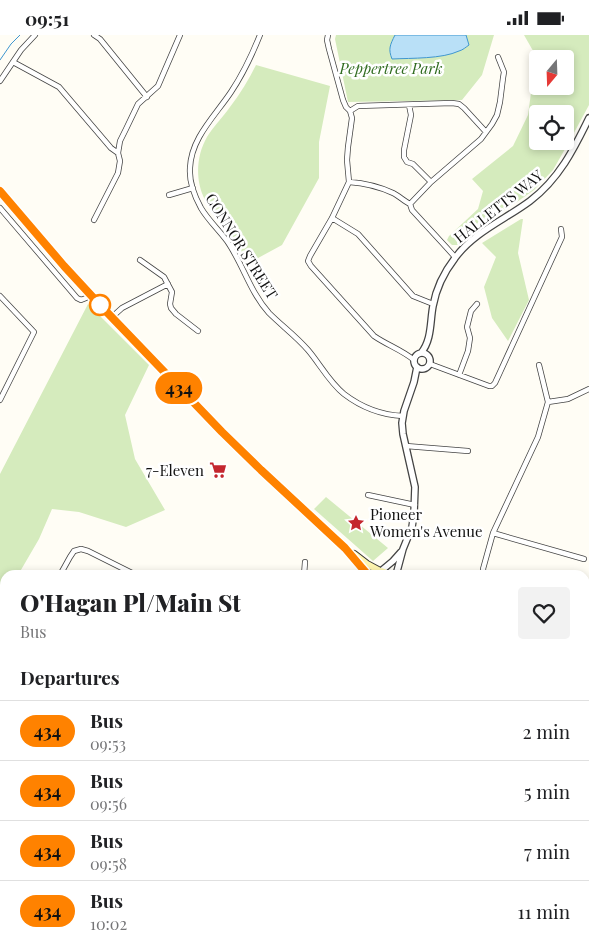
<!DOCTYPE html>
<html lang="en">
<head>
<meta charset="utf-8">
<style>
	:root { --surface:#fff; --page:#f2f2f2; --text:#202124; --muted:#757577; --line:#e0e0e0 }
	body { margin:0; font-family:"Playfair Display",serif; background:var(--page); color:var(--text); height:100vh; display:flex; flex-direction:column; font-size:19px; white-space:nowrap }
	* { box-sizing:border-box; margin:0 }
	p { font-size:16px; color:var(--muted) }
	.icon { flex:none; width:28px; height:28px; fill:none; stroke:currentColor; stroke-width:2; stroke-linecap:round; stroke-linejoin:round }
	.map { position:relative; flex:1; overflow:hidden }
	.panel { position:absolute; left:0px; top:535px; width:590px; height:380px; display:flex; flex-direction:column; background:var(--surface); border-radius:15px 15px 0 0; box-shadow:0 2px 8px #0003 }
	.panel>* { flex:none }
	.badge { padding:0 10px; border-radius:16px; font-size:18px; line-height:32px }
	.needle { width:32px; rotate:199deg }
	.buttons { position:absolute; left:529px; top:15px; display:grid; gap:10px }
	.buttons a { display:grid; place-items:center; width:45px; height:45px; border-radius:5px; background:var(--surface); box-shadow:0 2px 8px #0003; font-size:25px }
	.map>.badge { position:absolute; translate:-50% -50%; box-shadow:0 0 0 2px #fff }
	h2 { padding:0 20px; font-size:19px; line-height:45px }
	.round { display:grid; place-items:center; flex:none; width:52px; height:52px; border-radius:5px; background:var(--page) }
	.headline { display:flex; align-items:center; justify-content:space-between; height:85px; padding:0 20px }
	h1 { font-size:24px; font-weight:800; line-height:38px }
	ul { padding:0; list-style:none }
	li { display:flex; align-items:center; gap:15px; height:60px; padding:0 20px; border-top:1px solid var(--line) }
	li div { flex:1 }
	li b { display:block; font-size:19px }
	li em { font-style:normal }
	li .badge { min-width:55px; font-weight:700; text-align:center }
	.status { display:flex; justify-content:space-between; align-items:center; height:35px; padding:0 25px; background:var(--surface); direction:ltr }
	.status svg { height:14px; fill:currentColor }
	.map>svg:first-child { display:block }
</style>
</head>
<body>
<div class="status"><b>09:51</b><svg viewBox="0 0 49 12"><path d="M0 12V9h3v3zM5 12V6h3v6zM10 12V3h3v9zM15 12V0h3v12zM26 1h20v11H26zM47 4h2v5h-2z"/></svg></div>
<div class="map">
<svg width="589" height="915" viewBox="0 0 589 915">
	<rect width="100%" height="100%" fill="#fffdf5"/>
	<path fill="#d5ebbd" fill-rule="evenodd" d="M336,0h158l-12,40 -20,25 -114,2 -13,-63z
		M524,0h65v70l-20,37 -16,28 -19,20 -20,14 -27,17 -29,24h-6l-5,-5 2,-4 29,-27 5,-18 -11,-12 41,-33 15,-31 8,-59zM538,24h27v27h-27zM538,79h27v27h-27z
		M256,30l74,21 -11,56v36l-37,67 -35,19c-5,-13 -12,-25 -20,-36 -7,-10 -16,-18 -22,-28 -10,-19 -9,-44 2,-63 6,-10 16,-20 23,-30 10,-13 19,-28 26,-42z
		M521,184h2l-5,34 11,47 -21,41 -16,-23 -8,-31 12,-30 -14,-14z
		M88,269l61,61 -24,50 10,44 30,51 -39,17 -47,-15 -27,-3 -13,30 -21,36h-13v23l-5,9v-133z
		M326,462l62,51 -15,13 -59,-52z"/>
	<path fill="#b9e0f7" stroke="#3f96cf" d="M395,0h71l3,10c-3,2 -6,5 -10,6 -17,8 -47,7 -67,8 -4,-10 -2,-14 3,-24z"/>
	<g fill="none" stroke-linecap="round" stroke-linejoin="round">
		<path stroke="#3f96cf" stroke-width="1" d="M0,25l11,-16 9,-9"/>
		<g stroke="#444" stroke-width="6">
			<path id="minor" d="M94,0l6,4 47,58
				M260,0c-8,20 -17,39 -29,57 -16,24 -40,46 -41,76 -1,13 5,29 11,40 7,12 18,22 26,33 16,23 23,51 42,72 13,13 27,23 39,37 12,14 21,32 36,44 17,13 37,21 59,22
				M328,0l-1,5 2,9 14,51 3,7 4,4 2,7 -4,29 -1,13 2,22 -17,36 -22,38 -2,5 3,5 63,70c13,9 28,14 40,24
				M13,27l46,25 52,61 7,5
				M0,46l21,-31 14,-15
				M409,70l2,10 -7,35v7l3,5 6,2 18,18
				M350,76l8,-5 94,-3 7,1 5,4 22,24
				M349,147c15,1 31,5 44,11 6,3 11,8 17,11l2,6 34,37 9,10
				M169,160l24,-7
				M410,169l21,-22 50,-43 11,-15 5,-9 3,-13 3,-24 1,-6 -6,-15
				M0,173l77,90 4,2 5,-2 3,-4
				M332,183l26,16 55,62 20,8
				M94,185l24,-47 2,-12 -2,-8 2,-12 6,-12 12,-25 20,-18 22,-51
				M140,225l24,17 8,15 -2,12 1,4 5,6 22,17
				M0,261l34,36 -34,68
				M112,282l10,-9 46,-24
				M430,329l59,22h3l3,-3 67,-146 -1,-8
				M539,330l9,37
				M459,340l9,-24 2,-13 -3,-11 4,-16 6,-7
				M406,411l62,5
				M368,460l47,10
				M493,498l91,26
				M60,540l10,-18 4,-6 7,-2 7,2 48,24
				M304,540l1,-13
				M484,540l-1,-6 10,-36 45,-96 10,-35 20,-3 21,-10
				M585,569l4,-4
				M585,586l4,5
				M585,637l4,2
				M586,682l3,-2
				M0,692l5,-3
				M585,704h4
				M0,815l5,1
				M36,910l1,5
				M46,915l12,-5
				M322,915v-1
				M440,915l3,-5
				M533,915l2,-5"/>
		</g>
		<g stroke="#444" stroke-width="8">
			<path id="tertiary" d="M421,318c11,-13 9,-32 12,-47 3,-17 12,-35 22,-48 19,-26 51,-39 75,-57 29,-22 44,-52 59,-83
				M414 326a8 8 0 1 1 16 0a8 8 0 1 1-16 0Z
				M381,536l12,-10 8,-9
				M396,540l7,-26 9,-22 2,-13 1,-27 -12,-53 -1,-11 2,-12 10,-29 3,-15
				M250,915l3,-5"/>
		</g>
		<g stroke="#333" stroke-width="8">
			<path id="secondary" d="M0,156l89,103 133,138 39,38 84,78 23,27
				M354,519l13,10 13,7
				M373,540c5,-6 11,-4 16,0
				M585,797c4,5 2,10 4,15
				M585,819l4,4"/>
		</g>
		<use href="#minor" stroke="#fff" stroke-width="4.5"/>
		<use href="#tertiary" stroke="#fff" stroke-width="5.5"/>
		<use href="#secondary" stroke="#fff6b0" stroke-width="6"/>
	</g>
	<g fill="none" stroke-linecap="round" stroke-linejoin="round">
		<g stroke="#fff" stroke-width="11">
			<path id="line" d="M0,156l64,75 36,39 122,127 39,38 84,78 23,27"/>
		</g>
		<use href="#line" stroke="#ff8200" stroke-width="8"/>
	</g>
	<defs>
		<g id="supermarket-bare" transform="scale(1.35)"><path d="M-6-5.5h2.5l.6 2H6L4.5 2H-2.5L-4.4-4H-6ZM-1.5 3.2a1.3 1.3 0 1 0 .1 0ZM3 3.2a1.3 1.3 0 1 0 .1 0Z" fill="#c4262e" stroke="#fff" stroke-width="2.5" paint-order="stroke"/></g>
		<g id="sight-bare" transform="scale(1.35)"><path d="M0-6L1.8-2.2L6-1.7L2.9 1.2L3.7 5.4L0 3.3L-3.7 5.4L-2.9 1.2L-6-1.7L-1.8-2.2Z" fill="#c4262e" stroke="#fff" stroke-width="2.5" paint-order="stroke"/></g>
	</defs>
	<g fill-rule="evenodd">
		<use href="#supermarket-bare" x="218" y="435"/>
		<use href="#sight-bare" x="356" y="488"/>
	</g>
	<circle fill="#fff" stroke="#ff8200" stroke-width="2.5" cx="100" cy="270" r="10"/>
	<g text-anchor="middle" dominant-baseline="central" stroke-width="5" stroke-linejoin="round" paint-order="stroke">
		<g font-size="15" font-style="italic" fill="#2f6b1f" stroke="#fff">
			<text x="391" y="33">Peppertree Park</text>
		</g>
		<g font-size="15" fill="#111" stroke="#fff">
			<text transform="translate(498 171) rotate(-38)">HALLETTS WAY</text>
			<text transform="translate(242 211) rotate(58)">CONNOR STREET</text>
		</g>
		<g font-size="15" fill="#111" stroke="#fff" text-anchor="end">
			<text x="204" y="435">7-Eleven</text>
			<text x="370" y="479" text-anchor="start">Pioneer<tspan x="370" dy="17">Women's Avenue</tspan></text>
		</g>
	</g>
</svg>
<div class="buttons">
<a><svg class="needle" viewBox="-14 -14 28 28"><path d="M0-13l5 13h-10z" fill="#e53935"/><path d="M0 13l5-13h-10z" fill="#757577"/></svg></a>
<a><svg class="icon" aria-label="locate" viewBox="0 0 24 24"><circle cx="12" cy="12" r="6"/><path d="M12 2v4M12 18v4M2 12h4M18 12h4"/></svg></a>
</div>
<b class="badge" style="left:179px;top:353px;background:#ff8200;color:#111">434</b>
<section class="panel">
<div class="headline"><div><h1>O'Hagan Pl/Main St</h1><p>Bus</p></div><a class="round"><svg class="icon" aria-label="heart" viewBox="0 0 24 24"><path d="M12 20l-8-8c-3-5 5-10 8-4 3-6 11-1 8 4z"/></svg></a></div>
<h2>Departures</h2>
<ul>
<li><span class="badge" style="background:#ff8200;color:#111">434</span><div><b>Bus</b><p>09:53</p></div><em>2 min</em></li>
<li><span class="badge" style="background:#ff8200;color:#111">434</span><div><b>Bus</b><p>09:56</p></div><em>5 min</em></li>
<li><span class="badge" style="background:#ff8200;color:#111">434</span><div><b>Bus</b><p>09:58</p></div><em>7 min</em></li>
<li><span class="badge" style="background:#ff8200;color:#111">434</span><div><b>Bus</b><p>10:02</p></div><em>11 min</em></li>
</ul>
</section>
</div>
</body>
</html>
